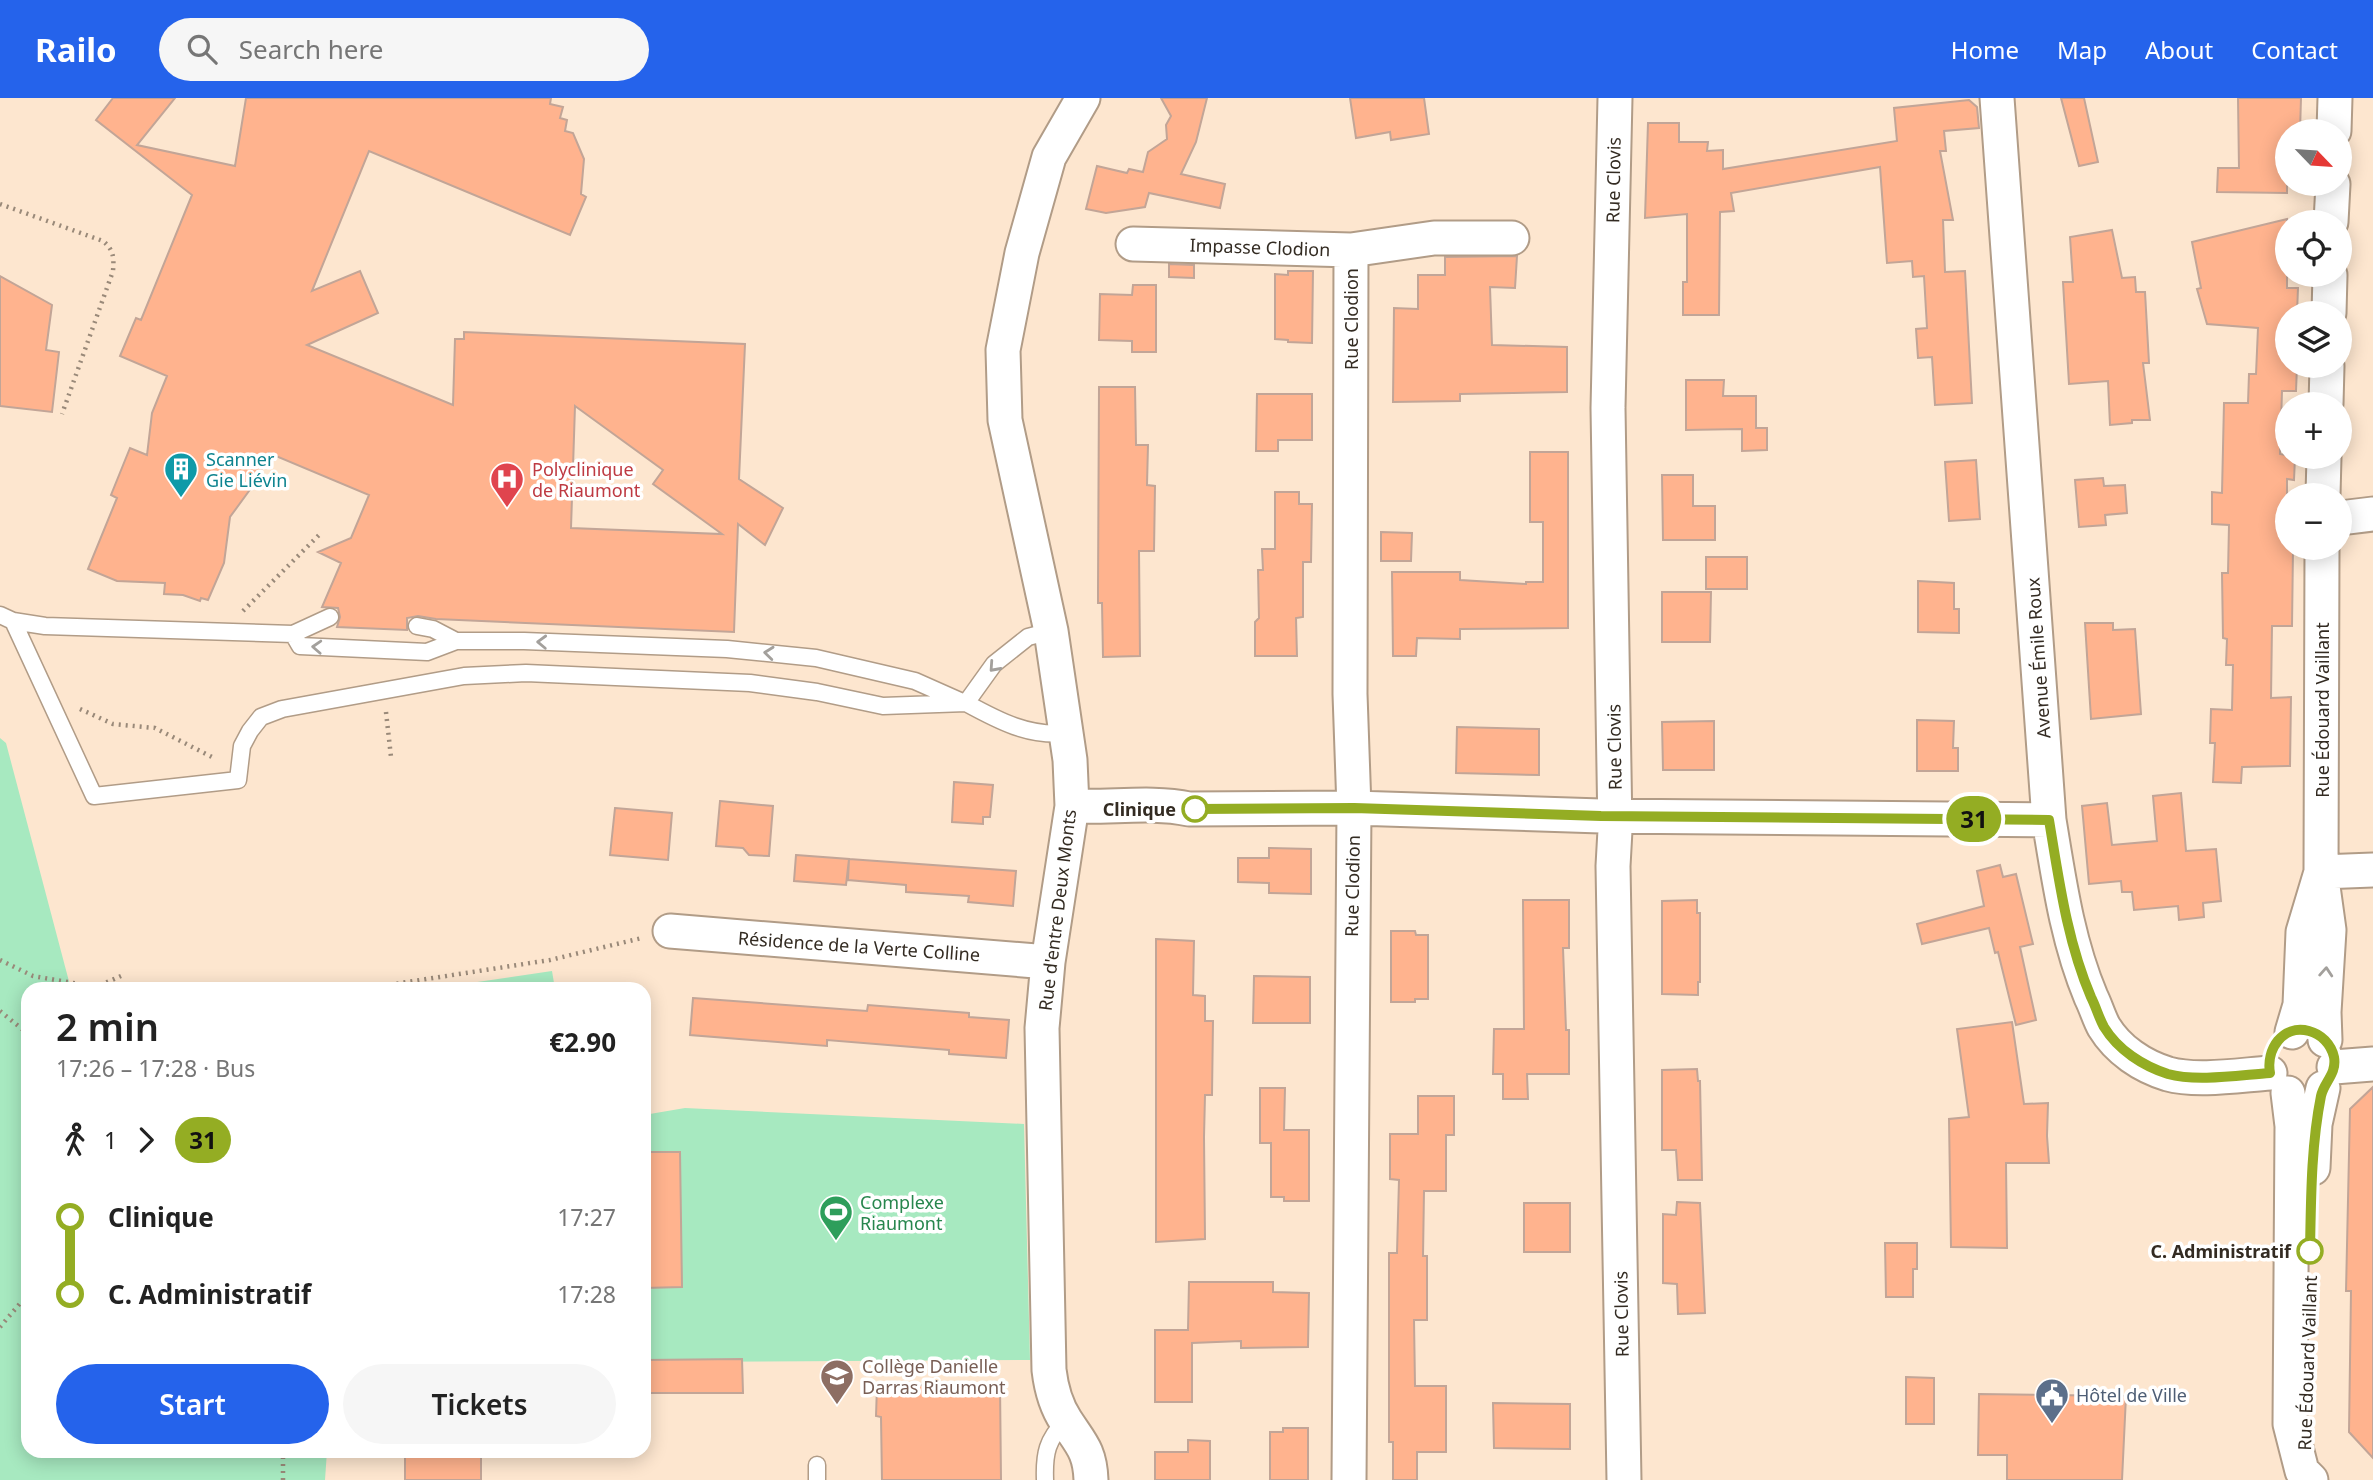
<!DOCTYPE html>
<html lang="en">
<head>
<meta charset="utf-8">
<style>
	:root { --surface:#fff; --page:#f6f6f6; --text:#222; --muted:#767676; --accent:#2563eb }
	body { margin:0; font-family:"Noto Sans",sans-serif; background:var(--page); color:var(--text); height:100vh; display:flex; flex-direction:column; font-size:26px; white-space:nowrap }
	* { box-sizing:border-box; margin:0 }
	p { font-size:23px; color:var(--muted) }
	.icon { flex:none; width:38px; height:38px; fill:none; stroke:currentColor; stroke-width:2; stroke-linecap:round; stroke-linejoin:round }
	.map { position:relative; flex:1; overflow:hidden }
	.sheet { position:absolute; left:21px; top:884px; width:630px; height:476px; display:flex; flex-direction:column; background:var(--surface); border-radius:21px; box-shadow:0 4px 18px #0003 }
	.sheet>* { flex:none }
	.badge { padding:0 14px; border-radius:23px; font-size:24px; line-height:46px }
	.needle { width:46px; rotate:115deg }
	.tools { position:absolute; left:2275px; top:21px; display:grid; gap:14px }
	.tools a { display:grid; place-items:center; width:77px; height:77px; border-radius:50%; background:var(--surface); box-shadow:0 4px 18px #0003; font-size:35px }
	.map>.badge { position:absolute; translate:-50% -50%; box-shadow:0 0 0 4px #fff }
	.legs { display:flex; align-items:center; gap:10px; height:77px; padding:0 35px; font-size:23px }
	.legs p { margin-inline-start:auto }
	.head { display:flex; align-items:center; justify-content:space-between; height:119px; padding:0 35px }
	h1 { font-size:38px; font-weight:600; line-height:52px }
	.button { display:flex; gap:14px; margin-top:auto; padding:14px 35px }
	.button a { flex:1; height:80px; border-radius:42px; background:var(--accent); color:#fff; font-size:28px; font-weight:600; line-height:80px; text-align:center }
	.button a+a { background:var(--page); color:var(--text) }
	ul { padding:0 35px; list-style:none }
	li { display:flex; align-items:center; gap:24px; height:77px; font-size:26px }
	li i { display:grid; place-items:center; width:10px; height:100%; margin:0 9px; background:currentColor }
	li i::after { content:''; width:18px; height:18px; margin:-9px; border:5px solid; border-radius:50%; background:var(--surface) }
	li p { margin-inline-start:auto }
	li:first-child i { background:linear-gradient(#0000 50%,currentColor 0) }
	li:last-child i { background:linear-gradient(currentColor 50%,#0000 0) }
	header { display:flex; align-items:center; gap:42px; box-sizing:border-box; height:98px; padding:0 35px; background:var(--accent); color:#fff }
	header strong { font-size:33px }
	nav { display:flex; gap:38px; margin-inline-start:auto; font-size:24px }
	.search { width:490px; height:63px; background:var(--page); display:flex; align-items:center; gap:18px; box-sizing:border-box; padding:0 24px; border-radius:38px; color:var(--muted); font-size:26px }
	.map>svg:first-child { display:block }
</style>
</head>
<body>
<header>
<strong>Railo</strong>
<div class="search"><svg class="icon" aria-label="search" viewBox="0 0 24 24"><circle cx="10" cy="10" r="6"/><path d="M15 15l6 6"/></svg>Search here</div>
<nav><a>Home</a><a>Map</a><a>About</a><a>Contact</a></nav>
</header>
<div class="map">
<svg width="2373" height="1382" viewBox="0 0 2373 1382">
	<rect width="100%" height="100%" fill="#fde6cf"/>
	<path fill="#a7e9c0" d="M0,640l6,5 65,246h-43v462h299l-2,29h-325z
		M552,873l3,18h-126z
		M685,1010l339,16 6,236 -386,2v-247z"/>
	<path fill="#ffb38e" stroke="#c2a597" stroke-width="2" fill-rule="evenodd" d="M113,0h62l-38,47 98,21 11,-68h305l-1,6 13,3 -3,11 7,2 -2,11 8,2 11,26 -3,35 5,3 -16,38 -201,-84 -57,140 48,-20 18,42 -71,32 146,60 2,-66h9v-7l281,12 -6,135 44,29 -18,37 -27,-21 -4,108 -298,-13 -18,-3 -11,2v12l-70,-3 3,-10 -2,-9 -16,-1 19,-44 -23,-11 33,-14 18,-43 -100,-42 -12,27 -27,37 -6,46 -16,37 -7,-2 -1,3 -17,-6 -19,-1 1,-11 -48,-2 -29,-12 29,-71 -6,-3 19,-47 17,7 5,-42 15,-37 -47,-20 16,-38 5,2 51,-125 -96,-75zM575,308l88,64 -10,14 69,50 -151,-6z
		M1161,0h46l-11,44 -15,32 44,10 -5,24 -71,-15 -4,14 -39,6 -20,-4 11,-43 30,7 2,-4 14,3 5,-20 19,-13 -1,-14 5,-9z
		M1350,0h74l5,36 -38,6 -1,-8 -34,6z
		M2061,0h23l14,64 -19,4z
		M2238,0h63l-1,33h-13v62l-70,-1 1,-24h21z
		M1969,2l8,7 2,21 -35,3 2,20h-6l13,69h-10l2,52 20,-1 7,132 -37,2 -3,-48 -14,1 -2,-29 11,-1 -3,-52 -11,1 -1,-16 -25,2 -7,-96 -149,26 3,18 -14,1 -1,103h-36v-33h4v-68l-42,4 3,-95h31v19h29l-1,9 16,-1v19l174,-28 -3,-33z
		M2287,121v69h11l-1,25h-10v53h10l-1,25h-14l-2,63 15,3 -1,23 -7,-1v69l6,1 -1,77h-20l-1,72 20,-1 -1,69 -48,1 -1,16 -28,-1 2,-39h-5l1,-34 21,1 1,-45h-7l1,-26 -4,-1 -1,-65h6l1,-48 -17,-1v-32l10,1 2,-90h24l1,-29h7l2,-46 -51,-4 -10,-35 4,-1 -9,-46z
		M2112,132l10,48 13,-1 1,15h9l4,71h-6l7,57h-18v3l-22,2 -2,-44 -39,3 -6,-102h10l-3,-45z
		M1517,158l-2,32 -25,-1 2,58 75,2v45l-107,2v7l-67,1 1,-94 24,1v-34h27v-18z
		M1169,166l25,1v13l-25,-1z
		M1288,173h25l-1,72 -24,-1v-2l-13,-1v-65l13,1z
		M0,178l52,29 -6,45 13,2 -7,60 -52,-6z
		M1133,187h23v67h-24v-11l-33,-1 1,-46 32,1z
		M1686,282h38l-1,16h33v32h11v22l-25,1v-22l-56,1z
		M1099,289h36l1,58h12l-1,40 8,1 -1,65h-15l1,105 -37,1 -1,-54h-4v-13z
		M1257,296h55v46h-34v11h-22z
		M1530,354h38v176l-108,1v10l-43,-1 -1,18h-23l-1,-84h68v8l66,4v-2h17v-60h-13z
		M1976,362l4,59 -31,2 -4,-59z
		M1662,377h31v31h22v34h-52z
		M2103,380l1,8 21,-1 2,28 -22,2 1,10 -27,2 -4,-47z
		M1275,394h24v12h13l-1,58h-8v55l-7,1 1,38h-42v-34l4,-4 -1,-48h5l-1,-21h13z
		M1381,434l31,1 -1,28h-30z
		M1706,459h41v32h-41z
		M1918,483l36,2v26h5v24l-41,-1z
		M1662,494h49l-1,50h-48z
		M2085,525h28v7l22,-1 6,85 -50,5z
		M1917,622l37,1 -1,27h5v23h-41z
		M1714,623v49h-51l-1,-48z
		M1457,629l82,2v46l-83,-2z
		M954,684l39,3 -3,32h-7v7l-31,-2z
		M2181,695l5,58 30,-2 5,52 -18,2 1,14 -25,3 -1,-14 -44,4 -2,-18h-10l-1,-11 -32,3 -7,-78 25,-3 5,42 45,-4 -4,-45z
		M720,703l53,5 -4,50 -20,-1 -6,-7 -27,-2z
		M615,710l57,5 -4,47 -58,-5z
		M1269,750l42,1v45l-42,-1v-10l-31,-1v-24h31z
		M796,757l53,4 -3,26 -52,-4z
		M849,761l167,12 -3,35 -45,-4 1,-6 -63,-4v-7l-58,-5z
		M2000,767l3,12 13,-3 17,70 -13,3 16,73 -20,5 -18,-73 -3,1 -6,-25 -67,16 -5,-20 67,-18 -7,-35z
		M1523,802h46v48h-6l3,82h3v44h-42l1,25h-25v-25h-10l1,-45h30z
		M1697,802v13h3v69h-2v13l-36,-1v-93z
		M1391,833h24l1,4h12v64h-13v3h-24z
		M1156,841l38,2 -1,54 12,1v25h8l-1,74h-7l-1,42 1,102 -49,3z
		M1254,878l56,1v46h-57z
		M693,900l174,13 1,-6 101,8v4l40,3 -3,38 -57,-4v-4l-122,-10v6l-137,-11z
		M2012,924l12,82 24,-1 -1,33 2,27h-43l1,85 -56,-1 -2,-128 20,-2 -12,-88z
		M1697,971l1,12h2l2,99h-24l-2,-30h-14v-80z
		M2373,989v371l-24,-26 2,-141h-5l4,-182z
		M1260,990h25l-1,42h25v71h-25v-4h-13v-54h-11z
		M1418,998h36v39h-8v56h-22l-1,65h4v64h-13l1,66h31v66h-29v28h-24v-38h-4v-189h8l2,-73 -9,-1v-45h28z
		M644,1054h36l2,135 -38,1z
		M1677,1104l23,1 5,110 -27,1 -1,-30 -14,-1v-69l13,1z
		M1524,1105h46v49h-46z
		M1885,1145h32v26h-4v28h-27z
		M1189,1184h84v10l36,1 -1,54 -67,1v-7l-49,2v59h-37v-72h33z
		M742,1261l1,34h-99v-33z
		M1906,1279l28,1v46h-28z
		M1000,1286l1,96h-119l-1,-63 -5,-1 1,-30z
		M1979,1296l147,2 -4,84h-115v-25h-29z
		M1493,1305l77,1v45l-76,-1z
		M1283,1330h25v52h-38v-48h13z
		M1188,1342l22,1v39h-55v-28h33z
		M405,1353h76v29h-76z"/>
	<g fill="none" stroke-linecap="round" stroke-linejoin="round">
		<g stroke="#b19c87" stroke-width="19">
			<path id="lane" d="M0,517l13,6 81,175 144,-16 4,-34 8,-15 11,-14 21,-8 182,-33 62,-3 224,10 67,9 66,14 83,-3
				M13,523l32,5 248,8 37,-17
				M417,528l16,3 23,12
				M1051,533l-23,6 -34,27 -28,39c33,18 63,34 101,30
				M293,536l7,12 127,6 29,-11h68l203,8 89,9 99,23 45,20
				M817,1367v15
				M1045,1382c-1,-27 2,-40 21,-60"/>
		</g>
		<g stroke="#b19c87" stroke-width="37">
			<path id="street" d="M1083,0l-34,59 -27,96 -19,97 2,70 46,211 19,129 2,46 -24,156 -6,66 7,342c2,17 7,36 17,51 15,23 24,30 25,59
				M1615,0l-7,310 7,422 -2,36 11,614
				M1997,0l52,722c10,60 18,120 42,177 5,10 8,21 13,30 14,23 38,39 64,47 29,8 72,1 102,-1
				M2334,33l1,-33
				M2331,124l2,-38
				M1133,146l218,6 83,-12h78
				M2329,215l1,-38
				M2326,306l1,-38
				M2323,397l1,-38
				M2340,420l33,-4
				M2322,450l-1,324 52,-2
				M1072,708c39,2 80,-5 117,3l165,-1 247,8 448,4
				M670,833l378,31
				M2292,934l8,-27 3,-73 18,-60 8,58 -5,82 1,28
				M2334,969l39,-3
				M2288,995l4,33 -2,298 12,47 9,9
				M2313,1070l2,-44 8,-36
				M1349,1382l5,-672 -4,-114 1,-444"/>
		</g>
		<path stroke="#998979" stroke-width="4.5" stroke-dasharray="2 5" stroke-linecap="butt" d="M0,106l103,37c11,9 11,17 10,30l-51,143
			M243,513l76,-76
			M80,611l33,15 42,4 59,30
			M386,614l5,45
			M0,862l33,16 63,11 25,-11
			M362,891l188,-29 92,-22
			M0,913l28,23
			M0,1229l28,-33
			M283,1382v-29"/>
		<use href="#lane" stroke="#fff" stroke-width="16"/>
		<use href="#street" stroke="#fff" stroke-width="33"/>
	</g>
	<defs><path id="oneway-chevron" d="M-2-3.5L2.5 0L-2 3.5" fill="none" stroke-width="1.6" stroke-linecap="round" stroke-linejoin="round" transform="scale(1.75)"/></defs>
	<g stroke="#a3a09c">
		<use href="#oneway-chevron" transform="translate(542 544) rotate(-178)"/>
		<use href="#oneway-chevron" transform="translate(317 549) rotate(-177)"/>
		<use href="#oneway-chevron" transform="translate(769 555) rotate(-174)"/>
		<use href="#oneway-chevron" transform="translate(994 569) rotate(132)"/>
		<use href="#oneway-chevron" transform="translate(2326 874) rotate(-86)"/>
	</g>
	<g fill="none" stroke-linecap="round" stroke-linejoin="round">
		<g stroke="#fff" stroke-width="16">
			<path id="line-1" d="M1195,711l159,-1 247,8 448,4c10,60 18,121 42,177 5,10 8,21 13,30 14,23 39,39 64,47 29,8 72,1 102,-1 -4,-23 12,-49 39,-42 12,3 22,13 25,26 3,17 -10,25 -13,39 -10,50 -10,103 -11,155"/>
		</g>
		<use href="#line-1" stroke="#94ad23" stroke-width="10"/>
	</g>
	<defs>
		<g id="building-pin" transform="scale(1.75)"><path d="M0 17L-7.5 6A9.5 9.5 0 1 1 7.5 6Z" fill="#0f9aa8" stroke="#fff"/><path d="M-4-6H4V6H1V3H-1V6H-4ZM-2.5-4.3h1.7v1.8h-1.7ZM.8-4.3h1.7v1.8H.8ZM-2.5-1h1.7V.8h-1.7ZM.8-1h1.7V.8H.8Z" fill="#fff"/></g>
		<g id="hospital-pin" transform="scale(1.75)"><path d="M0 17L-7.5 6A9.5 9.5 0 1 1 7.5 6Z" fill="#e0444e" stroke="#fff"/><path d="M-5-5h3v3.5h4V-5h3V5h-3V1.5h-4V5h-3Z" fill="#fff"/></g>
		<g id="stadium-pin" transform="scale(1.75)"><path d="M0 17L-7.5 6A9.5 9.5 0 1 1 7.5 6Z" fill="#2e9e5b" stroke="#fff"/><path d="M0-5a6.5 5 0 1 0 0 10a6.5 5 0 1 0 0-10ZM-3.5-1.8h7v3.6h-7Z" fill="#fff"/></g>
		<g id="school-pin" transform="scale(1.75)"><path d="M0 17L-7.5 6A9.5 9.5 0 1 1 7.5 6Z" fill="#8d6e63" stroke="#fff"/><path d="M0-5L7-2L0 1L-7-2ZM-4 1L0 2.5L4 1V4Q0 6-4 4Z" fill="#fff"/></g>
		<g id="civic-pin" transform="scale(1.75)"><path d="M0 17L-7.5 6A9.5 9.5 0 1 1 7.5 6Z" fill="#5c6f8a" stroke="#fff"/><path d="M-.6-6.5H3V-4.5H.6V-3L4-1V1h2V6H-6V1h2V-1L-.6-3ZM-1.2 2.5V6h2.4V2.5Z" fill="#fff"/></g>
	</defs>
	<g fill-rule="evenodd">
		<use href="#building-pin" x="181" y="371"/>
		<use href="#hospital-pin" x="507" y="381"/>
		<use href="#stadium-pin" x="836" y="1114"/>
		<use href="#school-pin" x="837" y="1278"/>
		<use href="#civic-pin" x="2052" y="1297"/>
	</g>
	<g fill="#fff" stroke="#94ad23" stroke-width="3.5">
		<circle cx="1195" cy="711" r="12"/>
		<circle cx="2310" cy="1153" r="12"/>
	</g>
	<g text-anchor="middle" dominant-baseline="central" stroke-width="7" stroke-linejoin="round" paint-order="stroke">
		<g font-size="18" fill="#332b22" stroke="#fff">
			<text transform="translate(1613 82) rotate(-89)">Rue Clovis</text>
			<text transform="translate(1260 149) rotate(2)">Impasse Clodion</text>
			<text transform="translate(1351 221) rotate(-90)">Rue Clodion</text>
			<text transform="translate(2038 560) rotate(-94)">Avenue Émile Roux</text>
			<text transform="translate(2322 612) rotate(-90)">Rue Édouard Vaillant</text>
			<text transform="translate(1614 649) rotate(-91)">Rue Clovis</text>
			<text transform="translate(1352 788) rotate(-89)">Rue Clodion</text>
			<text transform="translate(1057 812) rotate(-83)">Rue d'entre Deux Monts</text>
			<text transform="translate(859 848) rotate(4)">Résidence de la Verte Colline</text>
			<text transform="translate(1621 1216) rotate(-91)">Rue Clovis</text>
			<text transform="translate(2307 1265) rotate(-88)">Rue Édouard Vaillant</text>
		</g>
		<g font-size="18" fill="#0d838f" stroke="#fff" text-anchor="start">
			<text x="206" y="361">Scanner<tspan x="206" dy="21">Gie Liévin</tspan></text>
		</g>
		<g font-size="18" fill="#be3a42" stroke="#fff" text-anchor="start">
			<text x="532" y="371">Polyclinique<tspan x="532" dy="21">de Riaumont</tspan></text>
		</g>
		<g font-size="18" font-weight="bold" fill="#332b22" stroke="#fff" text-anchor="end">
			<text x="1176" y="711">Clinique</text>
			<text x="2291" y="1153">C. Administratif</text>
		</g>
		<g font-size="18" fill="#27864d" stroke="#fff" text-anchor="start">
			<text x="860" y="1104">Complexe<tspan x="860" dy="21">Riaumont</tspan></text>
		</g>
		<g font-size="18" fill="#785e54" stroke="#fff" text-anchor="start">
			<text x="862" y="1268">Collège Danielle<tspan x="862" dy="21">Darras Riaumont</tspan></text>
		</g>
		<g font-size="18" fill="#4e5e75" stroke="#fff" text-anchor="start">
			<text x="2076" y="1297">Hôtel de Ville</text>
		</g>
	</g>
</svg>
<div class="tools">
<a><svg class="needle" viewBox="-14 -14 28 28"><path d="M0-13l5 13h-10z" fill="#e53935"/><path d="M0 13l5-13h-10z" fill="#767676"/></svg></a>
<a><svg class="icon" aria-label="locate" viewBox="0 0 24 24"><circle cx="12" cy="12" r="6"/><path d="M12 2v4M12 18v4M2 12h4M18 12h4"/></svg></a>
<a><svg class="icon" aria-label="layers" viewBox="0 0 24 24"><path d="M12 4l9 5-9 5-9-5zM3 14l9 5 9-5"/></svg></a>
<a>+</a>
<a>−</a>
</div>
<b class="badge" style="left:1974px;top:721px;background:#94ad23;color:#111">31</b>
<section class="sheet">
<div class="head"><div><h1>2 min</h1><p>17:26 – 17:28 · Bus</p></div><b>€2.90</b></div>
<div class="legs"><svg class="icon" aria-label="walk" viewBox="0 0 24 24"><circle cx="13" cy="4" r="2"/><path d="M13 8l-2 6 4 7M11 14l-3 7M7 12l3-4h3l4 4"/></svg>1<svg class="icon" aria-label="forward" viewBox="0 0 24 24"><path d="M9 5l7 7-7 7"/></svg><b class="badge" style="background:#94ad23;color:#111">31</b></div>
<ul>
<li><i style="color:#94ad23"></i><b>Clinique</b><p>17:27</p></li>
<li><i style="color:#94ad23"></i><b>C. Administratif</b><p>17:28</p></li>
</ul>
<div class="button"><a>Start</a><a>Tickets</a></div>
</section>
</div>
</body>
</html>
